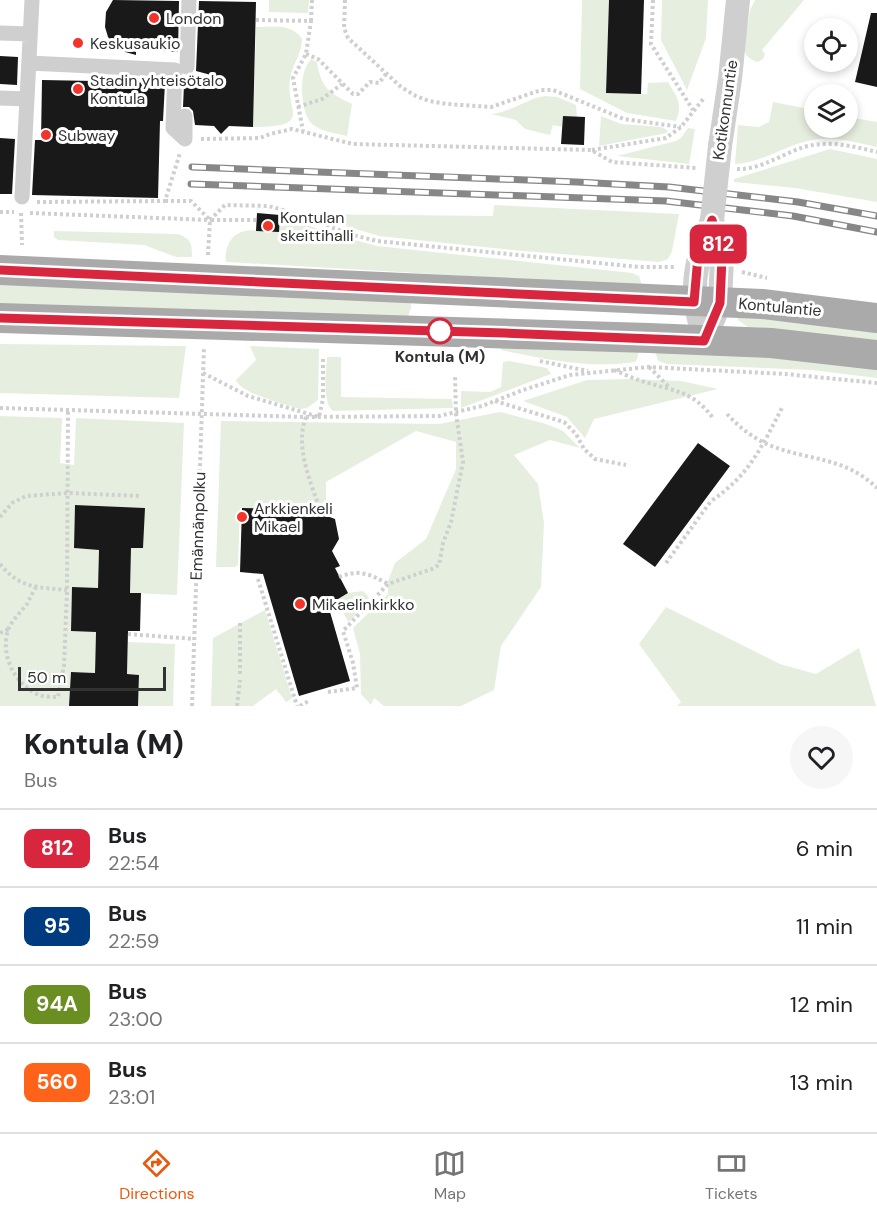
<!DOCTYPE html>
<html lang="en">
<head>
<meta charset="utf-8">
<style>
	:root { --surface:#fff; --page:#f6f6f6; --text:#202124; --muted:#757577; --line:#e0e0e0; --accent:#ea580c }
	body { margin:0; font-family:"DM Sans",sans-serif; background:var(--page); color:var(--text); height:100vh; display:flex; flex-direction:column; font-size:22px; white-space:nowrap }
	* { box-sizing:border-box; margin:0 }
	p { font-size:20px; color:var(--muted) }
	.icon { flex:none; width:33px; height:33px; fill:none; stroke:currentColor; stroke-width:2; stroke-linecap:round; stroke-linejoin:round }
	.map { position:relative; height:706px; overflow:hidden }
	.details { display:flex; flex-direction:column; background:var(--surface); flex:1 }
	.details>* { flex:none }
	.badge { padding:0 12px; border-radius:9px; font-size:21px; line-height:39px }
	.tools { position:absolute; left:804px; top:18px; display:grid; gap:12px }
	.tools a { display:grid; place-items:center; width:54px; height:54px; border-radius:50%; background:var(--surface); box-shadow:0 3px 9px #0003; font-size:30px }
	.scale { position:absolute; left:18px; bottom:15px; width:148px; box-sizing:border-box; padding-left:6px; border:3px solid #323232; border-top:0; font-size:16px; line-height:21px; white-space:nowrap; color:#323232; -webkit-text-stroke:4px #fff; paint-order:stroke }
	.map>.badge { position:absolute; translate:-50% -50%; box-shadow:0 0 0 3px #fff }
	.round { display:grid; place-items:center; flex:none; width:63px; height:63px; border-radius:32px; background:var(--page) }
	.head { display:flex; align-items:center; justify-content:space-between; height:102px; padding:0 24px }
	h1 { font-size:28px; font-weight:800; line-height:45px }
	ul { padding:0; list-style:none }
	li { display:flex; align-items:center; gap:18px; height:78px; padding:0 24px; border-top:2px solid var(--line) }
	li div { flex:1 }
	li b { display:block; font-size:22px }
	li em { font-style:normal }
	li .badge { min-width:66px; font-weight:700; text-align:center }
	.tab-bar { display:flex; justify-content:space-around; align-items:center; height:84px; border-top:2px solid var(--line); background:var(--surface); font-size:16px; color:var(--muted) }
	.tab-bar a { display:grid; justify-items:center; gap:3px }
	.tab-bar .active { color:var(--accent) }
	.map>svg:first-child { display:block }
</style>
</head>
<body>
<div class="map">
<svg width="877" height="706" viewBox="0 0 877 706">
	<rect width="100%" height="100%" fill="#fff"/>
	<path fill="#e6efdf" d="M269,0h40l-1,13 -39,-1z
		M582,0h27l-3,93 41,1 1,-11 20,-1c9,16 15,20 8,39l-49,-8 -47,-24z
		M662,0h46l-2,38 -19,52 -26,-50z
		M755,0h49l-42,50 3,4 -2,5 -5,3c-8,-2 -13,-6 -14,-14l6,-38z
		M256,27c16,0 36,-4 46,12 0,14 -8,23 -11,36 -9,34 27,52 -38,52z
		M311,59l6,3c4,26 12,31 35,42l-5,32c-11,-3 -27,-4 -36,-13 -9,-10 -11,-38 -7,-51 1,-4 4,-9 7,-13z
		M545,96l12,1 19,8 1,12 -14,-1 -1,11 -9,-2 -3,10 -25,-6 -9,-9 -25,-6c20,-2 35,-15 54,-18z
		M773,102l41,8v18h34v-11l29,5v25c-22,-5 -43,-11 -65,-7 -27,5 -50,23 -77,24l3,-39 21,2 10,-5z
		M601,116l20,8 40,3 6,3v3l-68,13z
		M688,128l7,1 -6,35 -72,-8 59,-15 5,-3z
		M830,149l47,10v43l-82,-14 -61,-6v-3z
		M494,205l185,9 -7,37 -4,8 -9,3 -147,-12 -133,-14 -73,-22 187,2z
		M280,215l52,19 45,12 255,27 7,3 3,10 -416,-24c-1,-7 0,-13 3,-19 10,-19 33,-11 50,-11z
		M54,231l124,3c13,5 14,9 14,23h-16l-32,-12 -86,-5 -4,-3z
		M0,282l411,18v8l-3,9 -408,-12z
		M737,316l140,15v11l-128,-14 -11,-8z
		M0,344l186,2 -7,52 -179,-5z
		M501,345l138,5 -2,10 -2,2c-46,7 -89,-3 -134,-12z
		M250,346l69,3 -1,51 -11,8 -7,1c-15,-5 -59,-15 -64,-29l20,-20z
		M655,351l68,2 154,13v12l-65,-8 -145,-6 -9,-3z
		M327,357h14v40l109,2h2l1,9 -120,3c-11,-8 -7,-40 -6,-54z
		M509,361l38,7 4,6 -90,34v-17l29,1 11,-5 2,-25z
		M629,379l52,2 37,8 -124,30 -9,19 -18,-21 -44,-16 64,-21z
		M500,412l46,12 17,7 17,17 -30,-8 -36,15 24,29 6,39 -3,64 -40,59 -7,44 -33,16h-77l-10,-8 -3,7 -10,-11 -1,-40 -7,-26 35,-34v-13l7,-18 31,-24 30,-70v-27l-40,-11 -90,51v33l-4,-1v-4l-82,-2 -2,57 -3,2h-19l5,-146 218,3z
		M0,416l62,2 -2,45 14,2 2,-47 108,5 -7,172 -47,-2 1,-45h12l1,-40 -69,-3 -1,43 25,2 -1,38h-26l-1,42 25,2 -1,41 -24,-1 -2,34h-69z
		M363,591l5,5 1,5 -20,21 -14,-21 13,-8z
		M666,607l114,57 36,10 43,-26 17,58h-199l4,-4 -42,-58z
		M265,610l27,88 -6,4 -10,-13 -23,17h-42l2,-68z
		M128,642l47,2 -2,62h-35l1,-31 -12,-1z"/>
	<path fill="#191919" d="M113,0l66,1 -1,51 -42,-2v5l-18,-5 -10,-13 -3,-10 1,-15z
		M609,0h35l-3,94 -35,-1z
		M199,1l57,1 -3,125 -24,-1 -8,8 -7,-8 -19,-1 -2,-14 -4,-4h-6l1,-23 41,1 1,-6 -30,-8z
		M871,13h6v74l-22,-5z
		M0,56l18,1 -1,28 -17,-1z
		M99,76l9,1 5,5 52,1 -2,38h-3l-2,77 -126,-3 3,-55h6l1,-60 52,1z
		M563,116l22,1 -1,28 -23,-1z
		M0,138l15,1 -3,55h-12z
		M257,213l23,2 -1,17 -23,-1z
		M698,443l32,23 -75,101 -32,-23z
		M75,505l70,3 -2,40h-12l-1,45h11l-1,38h-12l-1,43 12,1 -1,31h-69l2,-34 24,1 1,-41 -25,-1 1,-44 26,1 1,-38 -25,-2z
		M242,508l80,2v4l13,5 4,20 -7,12 8,15 -5,2 13,25 -20,12 22,76 -51,15 -36,-122 -23,-2z"/>
	<g fill="none" stroke-linecap="round" stroke-linejoin="round">
		<path stroke="#cfcfcf" stroke-width="4" stroke-dasharray="3 3" stroke-linecap="butt" d="M345,0l-1,28 4,10 53,49 15,9 13,5 18,3 44,3 50,-17h12l71,29 57,8
			M653,0l-2,44 42,66
			M256,20l55,1 -5,33 -13,24 10,53
			M311,21l1,-21
			M306,54l12,5 35,35h5l12,-12 9,1 7,-9
			M298,107l24,-8 20,-15
			M201,139l59,-1 10,-4 22,-5 61,15 238,6 21,12 85,6
			M592,150l74,-12 15,-11 23,-29
			M737,169c23,1 45,-15 67,-22 25,-7 48,-1 73,5
			M165,201h26l19,19h47
			M37,202l128,-1 15,-48
			M0,212h14
			M21,213l1,32
			M30,213l180,7 15,-15 43,1 12,3 73,26 24,6 262,26h37
			M208,255l2,-35
			M742,272l25,6
			M540,361l48,10
			M649,367l20,20
			M614,370c10,4 20,9 31,12 29,9 48,9 68,36
			M203,373l45,23 71,21 4,-18v-42
			M495,401l69,21 12,12 8,15 11,10 31,6
			M0,408l306,9 133,-1 43,-10 41,-16 47,-15 78,-8 137,7 92,9
			M727,414c12,13 26,24 42,31 39,16 75,11 108,43
			M306,417c-11,28 3,61 12,87
			M0,517l12,-14 14,-7 42,-3 72,3
			M666,563l45,-62c39,-26 51,-55 72,-95
			M0,564c20,25 38,23 67,26
			M339,577c20,-8 31,-3 49,7
			M258,579l39,127
			M36,587c-3,5 -6,11 -9,17 -6,8 -15,16 -19,26 -8,26 7,55 31,65 6,2 13,2 19,2l6,-31 3,-76 1,-180
			M240,623v51
			M0,633l9,-4
			M128,634l66,5
			M328,692l29,-4 -4,-25 -10,-32 45,-47 44,-15 7,-4 4,-22 8,-21 12,-60 -7,-48 -1,-39
			M192,706l12,-359
			M237,706l3,-26
			M300,706l10,-6"/>
		<path stroke="#cfcfcf" stroke-width="15" d="M0,33l30,1
			M29,63l146,7 -2,58 12,11
			M187,67l2,-67
			M0,98l27,1
			M185,116v23
			M22,197l10,-197"/>
		<path stroke="#cfcfcf" stroke-width="24" d="M720,146l10,-67 8,-79
			M699,319c-10,-37 0,-65 13,-99
			M704,341l16,-38 2,-45 -10,-38"/>
		<path stroke="#aaa" stroke-width="30" d="M0,270l762,34 115,14
			M0,318l649,20 122,5 106,12"/>
		<g stroke="#878787" stroke-width="7">
			<path id="rail" d="M192,167l385,15 92,5 129,15 79,14
				M191,184l475,17 127,15 84,16"/>
		</g>
		<use href="#rail" stroke="#fff" stroke-width="4.5" stroke-dasharray="14" stroke-linecap="butt"/>
		<path stroke="#cfcfcf" stroke-width="24" d="M712,220l8,-74"/>
	</g>
	<g fill="none" stroke-linecap="round" stroke-linejoin="round">
		<g stroke="#fff" stroke-width="14">
			<path id="line" d="M0,270l694,32 4,-45 14,-37 10,38 -2,45 -16,38 -200,-8 -504,-15"/>
		</g>
		<use href="#line" stroke="#d7263d" stroke-width="9"/>
	</g>
	<g fill="#f2342b" stroke="#fff" stroke-width="2">
		<circle cx="154" cy="18" r="6"/>
		<circle cx="78" cy="43" r="6"/>
		<circle cx="78" cy="89" r="6"/>
		<circle cx="46" cy="135" r="6"/>
		<circle cx="268" cy="226" r="6"/>
		<circle cx="242" cy="517" r="6"/>
		<circle cx="300" cy="604" r="6"/>
	</g>
	<circle fill="#fff" stroke="#d7263d" stroke-width="3" cx="440" cy="331" r="12"/>
	<g text-anchor="middle" dominant-baseline="central" stroke-width="6" stroke-linejoin="round" paint-order="stroke">
		<g font-size="16" fill="#323232" stroke="#fff" text-anchor="start">
			<text x="166" y="18">London</text>
			<text x="90" y="43">Keskusaukio</text>
			<text x="90" y="80">Stadin yhteisötalo<tspan x="90" dy="18">Kontula</tspan></text>
			<text x="58" y="135">Subway</text>
			<text x="280" y="217">Kontulan<tspan x="280" dy="18">skeittihalli</tspan></text>
			<text x="254" y="508">Arkkienkeli<tspan x="254" dy="18">Mikael</tspan></text>
			<text x="312" y="604">Mikaelinkirkko</text>
		</g>
		<g font-size="16" fill="#323232" stroke="#fff">
			<text transform="translate(725 110) rotate(-82)">Kotikonnuntie</text>
			<text transform="translate(780 307) rotate(5)">Kontulantie</text>
			<text transform="translate(198 526) rotate(-88)">Emännänpolku</text>
		</g>
		<g font-size="16" font-weight="bold" fill="#323232" stroke="#fff">
			<text x="440" y="356">Kontula (M)</text>
		</g>
	</g>
</svg>
<div class="tools">
<a><svg class="icon" aria-label="locate" viewBox="0 0 24 24"><circle cx="12" cy="12" r="6"/><path d="M12 2v4M12 18v4M2 12h4M18 12h4"/></svg></a>
<a><svg class="icon" aria-label="layers" viewBox="0 0 24 24"><path d="M12 4l9 5-9 5-9-5zM3 14l9 5 9-5"/></svg></a>
</div>
<div class="scale">50 m</div>
<b class="badge" style="left:718px;top:244px;background:#d7263d;color:#fff">812</b>
</div>
<section class="details">
<div class="head"><div><h1>Kontula (M)</h1><p>Bus</p></div><a class="round"><svg class="icon" aria-label="heart" viewBox="0 0 24 24"><path d="M12 20l-8-8c-3-5 5-10 8-4 3-6 11-1 8 4z"/></svg></a></div>
<ul>
<li><span class="badge" style="background:#d7263d;color:#fff">812</span><div><b>Bus</b><p>22:54</p></div><em>6 min</em></li>
<li><span class="badge" style="background:#003b80;color:#fff">95</span><div><b>Bus</b><p>22:59</p></div><em>11 min</em></li>
<li><span class="badge" style="background:#6b8e23;color:#fff">94A</span><div><b>Bus</b><p>23:00</p></div><em>12 min</em></li>
<li><span class="badge" style="background:#ff6319;color:#fff">560</span><div><b>Bus</b><p>23:01</p></div><em>13 min</em></li>
</ul>
</section>
<nav class="tab-bar">
<a class="active"><svg class="icon" aria-label="directions" viewBox="0 0 24 24"><path d="M12 3l9 9-9 9-9-9zM9 14v-3h6M13 9l2 2-2 2"/></svg>Directions</a>
<a><svg class="icon" aria-label="map" viewBox="0 0 24 24"><path d="M3 6l6-2 6 2 6-2v14l-6 2-6-2-6 2zM9 4v14M15 6v14"/></svg>Map</a>
<a><svg class="icon" aria-label="tickets" viewBox="0 0 24 24"><path d="M3 7h18v10H3zM15 7v10"/></svg>Tickets</a>
</nav>
</body>
</html>
